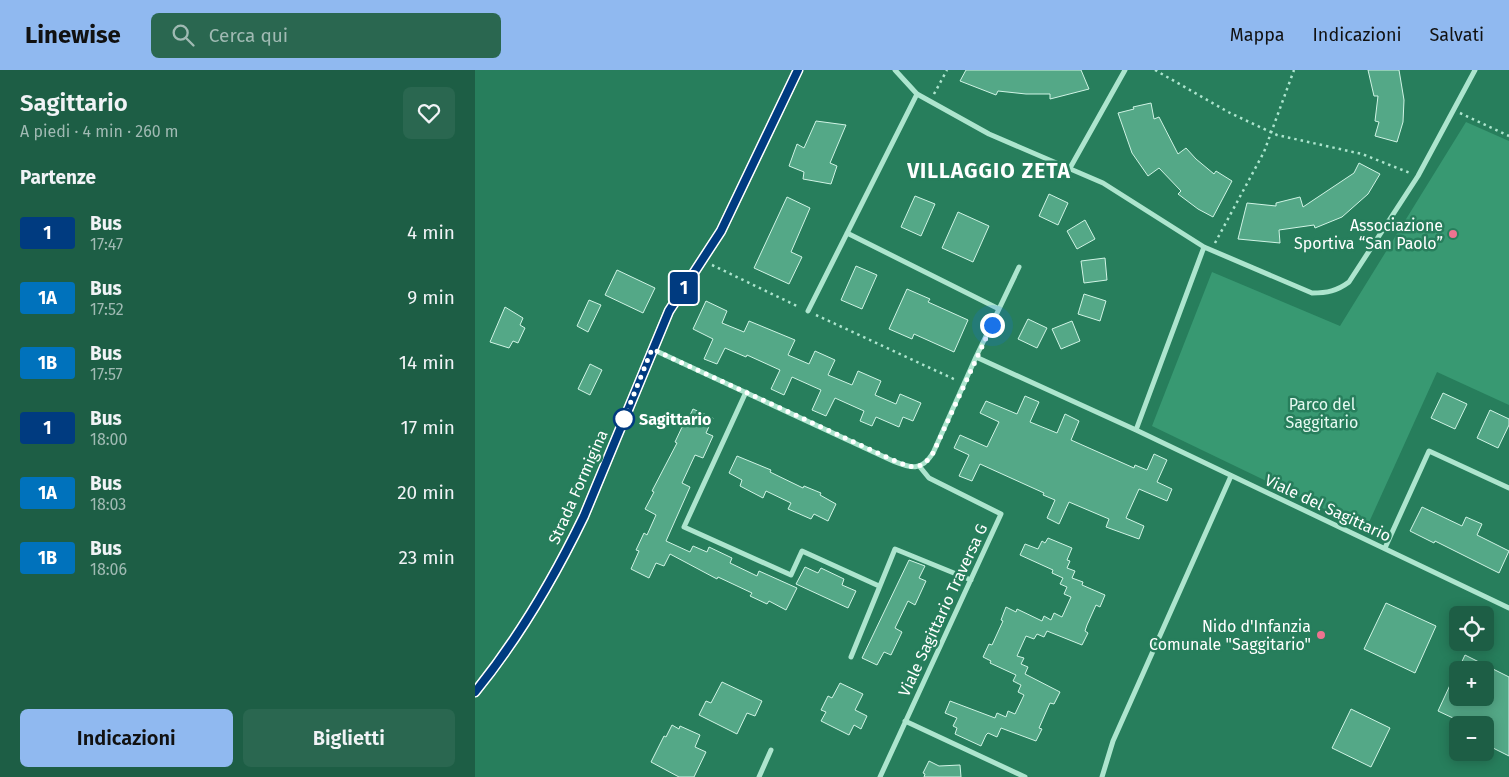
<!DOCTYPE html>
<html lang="it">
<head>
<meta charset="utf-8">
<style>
	:root { --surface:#1d5e45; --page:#2a6750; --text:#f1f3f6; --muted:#a0bab3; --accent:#90b9f0 }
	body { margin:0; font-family:"Fira Sans",sans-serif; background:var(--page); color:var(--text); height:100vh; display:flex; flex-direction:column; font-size:19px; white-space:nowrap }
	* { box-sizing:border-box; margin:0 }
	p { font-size:16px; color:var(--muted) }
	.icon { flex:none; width:28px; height:28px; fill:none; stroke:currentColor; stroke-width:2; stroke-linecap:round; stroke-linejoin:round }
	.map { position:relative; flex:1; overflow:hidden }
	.sheet { display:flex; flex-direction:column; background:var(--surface); width:475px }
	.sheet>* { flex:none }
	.badge { padding:0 10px; border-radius:4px; font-size:18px; line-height:32px }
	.tools { position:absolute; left:974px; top:536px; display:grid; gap:10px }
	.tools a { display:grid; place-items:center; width:45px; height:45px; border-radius:8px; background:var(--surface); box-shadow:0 2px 12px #0003; font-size:25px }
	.you { position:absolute; width:25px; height:25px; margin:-12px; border:4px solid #fff; border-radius:50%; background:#1a73e8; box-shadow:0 0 0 8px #1a73e833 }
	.map>.badge { position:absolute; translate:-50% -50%; box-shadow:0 0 0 2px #fff }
	h2 { padding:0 20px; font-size:19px; line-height:45px }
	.round { display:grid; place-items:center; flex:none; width:52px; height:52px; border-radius:8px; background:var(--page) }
	.head { display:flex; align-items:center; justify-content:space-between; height:85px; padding:0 20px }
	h1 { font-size:24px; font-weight:600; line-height:38px }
	.cta { display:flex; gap:10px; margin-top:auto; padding:10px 20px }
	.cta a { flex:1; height:58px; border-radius:8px; background:var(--accent); color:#111; font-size:20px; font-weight:600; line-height:58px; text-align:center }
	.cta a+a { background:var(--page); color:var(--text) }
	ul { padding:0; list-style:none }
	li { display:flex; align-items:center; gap:15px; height:65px; padding:0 20px }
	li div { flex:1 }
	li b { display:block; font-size:19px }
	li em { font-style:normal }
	li .badge { min-width:55px; font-weight:700; text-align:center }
	header { display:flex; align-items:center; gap:30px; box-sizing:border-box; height:70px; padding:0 25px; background:var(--accent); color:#111 }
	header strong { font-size:24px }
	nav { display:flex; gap:28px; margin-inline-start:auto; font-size:18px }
	.search { width:350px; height:45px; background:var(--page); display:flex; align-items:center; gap:12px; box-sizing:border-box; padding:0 18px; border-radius:8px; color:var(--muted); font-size:19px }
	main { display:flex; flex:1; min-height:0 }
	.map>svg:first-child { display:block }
</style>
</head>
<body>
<header>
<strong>Linewise</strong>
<div class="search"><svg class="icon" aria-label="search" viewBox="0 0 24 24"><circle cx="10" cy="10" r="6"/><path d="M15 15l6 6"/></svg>Cerca qui</div>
<nav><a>Mappa</a><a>Indicazioni</a><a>Salvati</a></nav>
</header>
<main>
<section class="sheet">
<div class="head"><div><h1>Sagittario</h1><p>A piedi · 4 min · 260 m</p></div><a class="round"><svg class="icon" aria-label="heart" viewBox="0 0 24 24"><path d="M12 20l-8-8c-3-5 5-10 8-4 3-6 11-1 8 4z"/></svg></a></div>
<h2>Partenze</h2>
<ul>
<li><span class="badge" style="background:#003b80;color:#fff">1</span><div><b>Bus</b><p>17:47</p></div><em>4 min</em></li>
<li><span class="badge" style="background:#0072bc;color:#fff">1A</span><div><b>Bus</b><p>17:52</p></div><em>9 min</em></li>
<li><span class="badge" style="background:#0072bc;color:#fff">1B</span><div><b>Bus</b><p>17:57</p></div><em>14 min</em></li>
<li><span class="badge" style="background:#003b80;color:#fff">1</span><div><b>Bus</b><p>18:00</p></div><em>17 min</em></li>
<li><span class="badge" style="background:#0072bc;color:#fff">1A</span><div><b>Bus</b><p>18:03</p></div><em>20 min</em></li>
<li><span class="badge" style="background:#0072bc;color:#fff">1B</span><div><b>Bus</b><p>18:06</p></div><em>23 min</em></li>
</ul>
<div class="cta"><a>Indicazioni</a><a>Biglietti</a></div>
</section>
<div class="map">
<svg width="1034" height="707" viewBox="0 0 1034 707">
	<rect width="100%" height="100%" fill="#277e5c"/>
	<path fill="#389972" d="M991,52l43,19v264l-72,-33 -71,157 -214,-103 60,-154 128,54z"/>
	<path fill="#54a887" stroke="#d0f4e5" d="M491,0h115l8,19 -39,10v-5h-24l-28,-3 -2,4 -36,-14z
		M893,0h31l5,30 -1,22 -6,20 -22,-6 4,-14 -4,-1 3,-25h-4z
		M676,33l3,16 5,-2 19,37 8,-6 10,11 18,15 2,-3 16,10 -19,36 -15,-8 -20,-15 3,-3 -22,-23 -11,8 -16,-23 -14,-40 16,-4 -1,-2z
		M341,51l30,4 -16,38 7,3 -6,18 -28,-5 1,-7 -15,-6 8,-22 7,4z
		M884,93l21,11 -12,20 -26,23 -27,11 -1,-3 -35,5 1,13 -42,-4 9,-36 29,3v-3l24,-6 3,10 51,-34z
		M574,124l19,9 -10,22 -19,-9z
		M440,126l20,8 -14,32 -20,-9z
		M312,127l23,11 -19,44 11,5 -13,27 -35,-16z
		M483,142l31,14 -16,36 -31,-14z
		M610,150l10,19 -18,10 -10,-18z
		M630,188l2,22 -23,3 -3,-22z
		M381,196l21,9 -15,34 -21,-9z
		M142,200l38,18 -12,25 -38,-18z
		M432,219l23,10 -2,3 40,18 -14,32 -40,-18 -2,5 -23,-10z
		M609,224l22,7 -6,20 -22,-7z
		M114,230l12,5 -13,27 -11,-6z
		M231,231l21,10 -5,12 22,9 5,-11 46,19 -7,15 21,9 6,-13 20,9 -7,15 24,10 6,-14 23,10 -6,14 21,9 4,-10 21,9 -8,18 -10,-4 -4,10 -23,-10 -4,9 -12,-5 4,-10 -29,-13 -9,18 -14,-6 9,-20 -29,-13 -8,18 -13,-6 9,-19 -33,-15 -1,2 -21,-9 -8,16 -13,-5 9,-20 -20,-10z
		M30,237l18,11 -3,7 5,3 -7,15 -5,-2 -4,7 -19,-6z
		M553,249l19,9 -10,20 -19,-9z
		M597,251l8,20 -19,8 -9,-20z
		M115,294l12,6 -12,25 -12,-6z
		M968,323l24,11 -12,25 -24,-11z
		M550,326l14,6 -9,20 27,11 8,-19 14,7 -8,19 63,28 1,-3 12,5 7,-16 13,6 -10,22 15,7 -5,12 -28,-12 -13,29 18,8 -5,13 -33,-12 3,-8 -40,-17 -10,22 -12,-6 8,-18 -12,-5 1,-2 -64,-29 -8,17 -13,-5 10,-21 -15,-7 6,-13 27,12 12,-25 -19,-9 6,-12 31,13z
		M218,339l20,9 -7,15 7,3 -10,22 -8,-3 -13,28 8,4 -24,54 24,11 3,-6 14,6 2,-5 23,11 -2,5 27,13 2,-5 38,17 -11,22 -17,-9 -2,3 -17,-8 2,-3 -34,-16 -1,2 -47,-25 -6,12 -8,-3 -7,15 -18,-9 8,-18 -3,-1 8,-17 3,2 9,-20 -11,-6 9,-17 -2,-1 25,-48 -2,-1 8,-17 2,1z
		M1015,340l19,9v6l-11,23 -21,-10z
		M262,386l34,14 -1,2 33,16 1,-2 17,7 -1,2 16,9 -8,17 -14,-7 -3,5 -23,-10 3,-6 -25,-12 -3,7 -23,-12 2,-6 -13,-7z
		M947,437l40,19 4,-9 16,7 -5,11 32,16 -10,22 -64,-32 -1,2 -24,-12z
		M573,468l24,10 -5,12 3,1 -3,7 8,3 -3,7 11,4 -1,3 23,10 -5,12 -4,-2 -9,20 -2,6 3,2 -6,12 -35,-14 -3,6 -7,-3 -3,5 -8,-3 -9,20 7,2 -3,6 7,3 -3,7 35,18 -6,12 -4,-1 -11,25 3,1 -6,12 -35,-13 -4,9 -9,-4 -2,2 -5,11 -26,-12 2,-6 -4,-2 4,-8 -12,-5 5,-12 45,17 2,-5 9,4 2,-6 7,3 9,-19 -6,-3 3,-7 -8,-4 3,-6 -26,-12 1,-2 -8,-4 6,-13 3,1 11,-24 -2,-1 5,-13 10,5 1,-3 25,12 2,-5 7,4 3,-7 8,4 9,-20 -7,-3 3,-7 -7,-3 3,-6 -11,-5 1,-3 -33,-15 5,-11 13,5 4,-8 3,2z
		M434,490l16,6 -6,12 7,3 -11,24 -7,-4 -13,27 7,4 -11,23 -7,-3 -7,13 -15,-7z
		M330,497l13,6 3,-5 23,11 -2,6 14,6 -8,17 -52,-24z
		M911,533l50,23 -21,47 -51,-24z
		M990,585l44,22v79l-24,-12v-19h-17l-30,-14 19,-41v28h28v-28h-27z
		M247,612l40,19 -7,15 -8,-3 -10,21 -38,-19 7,-14 5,2z
		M365,613l23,11 -8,16 12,6 -6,13 -7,-4 -5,10 -28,-14 5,-9 -5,-2 7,-14 4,2z
		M876,639l39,19 -19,39 -39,-19z
		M197,655l7,4 1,-3 20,9 -5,12 11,5 -12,25h-15l-28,-15 13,-26 2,1z
		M454,691l10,5 21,-1 1,12h-37l1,-3 -2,-1z"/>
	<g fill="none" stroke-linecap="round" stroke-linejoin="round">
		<path stroke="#ade5ce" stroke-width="2.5" stroke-dasharray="2.5 4" stroke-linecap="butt" d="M680,0l75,43 47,22 85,19 48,19
			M459,24l13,-24
			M985,43l49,23
			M740,173l49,-91 30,-82
			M237,195l87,42
			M341,245l140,65"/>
		<path stroke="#ade5ce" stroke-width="5" d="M420,0l22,24 72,40 114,49 101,64 108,46c15,0 25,-2 37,-11l69,-106 57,-106
			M595,98l55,-98
			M372,163l152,76
			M333,241l109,-217
			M177,279l241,112c18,7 28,11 40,-8l43,-96 160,73 373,178
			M501,287l43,-90
			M271,322l-62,135 107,48 11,-24 77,35
			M661,360l68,-183
			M910,478l44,-97 80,37
			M376,587l44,-108 76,31
			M430,651l120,56
			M284,707l12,-27
			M405,707l121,-263 -72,-36 -9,-11
			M627,707l11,-36 118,-265"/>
		<path stroke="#d6f5e9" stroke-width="10" d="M0,622c44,-54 79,-114 109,-176l85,-205 52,-80 77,-161"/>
	</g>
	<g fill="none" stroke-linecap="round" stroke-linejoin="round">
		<g stroke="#fff" stroke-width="11">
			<path id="line" d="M0,622c44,-54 79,-114 109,-176l85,-205 52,-80 77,-161"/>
		</g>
		<use href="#line" stroke="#003b80" stroke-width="8"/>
		<path stroke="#fff" stroke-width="5" stroke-dasharray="0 9" d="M149,349l28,-70 241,111c18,8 28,12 40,-7l59,-128"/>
	</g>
	<g fill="#ed7390" stroke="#277e5c" stroke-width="2">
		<circle cx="978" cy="164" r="5"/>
		<circle cx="846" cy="565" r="5"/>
	</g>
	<circle fill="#fff" stroke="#003b80" stroke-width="2.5" cx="149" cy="349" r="10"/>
	<g text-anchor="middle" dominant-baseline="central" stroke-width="5" stroke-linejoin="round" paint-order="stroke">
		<g font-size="16" fill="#fff" stroke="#277e5c" text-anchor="end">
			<text x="968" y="155">Associazione<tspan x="968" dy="18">Sportiva “San Paolo”</tspan></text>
			<text x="836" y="556">Nido d'Infanzia<tspan x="836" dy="18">Comunale "Saggitario"</tspan></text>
		</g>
		<g font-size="16" fill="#e5f9f1" stroke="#277e5c">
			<text x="847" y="334">Parco del<tspan x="847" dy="18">Saggitario</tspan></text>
		</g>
		<g font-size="16" font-weight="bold" fill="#fff" stroke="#277e5c" text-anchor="start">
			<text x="164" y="349">Sagittario</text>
		</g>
		<g font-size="16" fill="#fff" stroke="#277e5c">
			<text transform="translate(103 417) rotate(-66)">Strada Formigina</text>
			<text transform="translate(853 438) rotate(25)">Viale del Sagittario</text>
			<text transform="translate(468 540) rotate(-65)">Viale Sagittario Traversa G</text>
		</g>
		<g font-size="21" font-weight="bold" letter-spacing="1" fill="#fff" stroke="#277e5c">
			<text x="514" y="101">VILLAGGIO ZETA</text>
		</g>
	</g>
</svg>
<div class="tools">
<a><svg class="icon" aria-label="locate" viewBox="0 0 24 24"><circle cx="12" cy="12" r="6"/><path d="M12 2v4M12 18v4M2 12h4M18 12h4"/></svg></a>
<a>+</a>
<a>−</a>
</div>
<div class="you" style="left:517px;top:255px"></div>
<b class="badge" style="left:209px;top:218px;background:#003b80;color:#fff">1</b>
</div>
</main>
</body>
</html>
